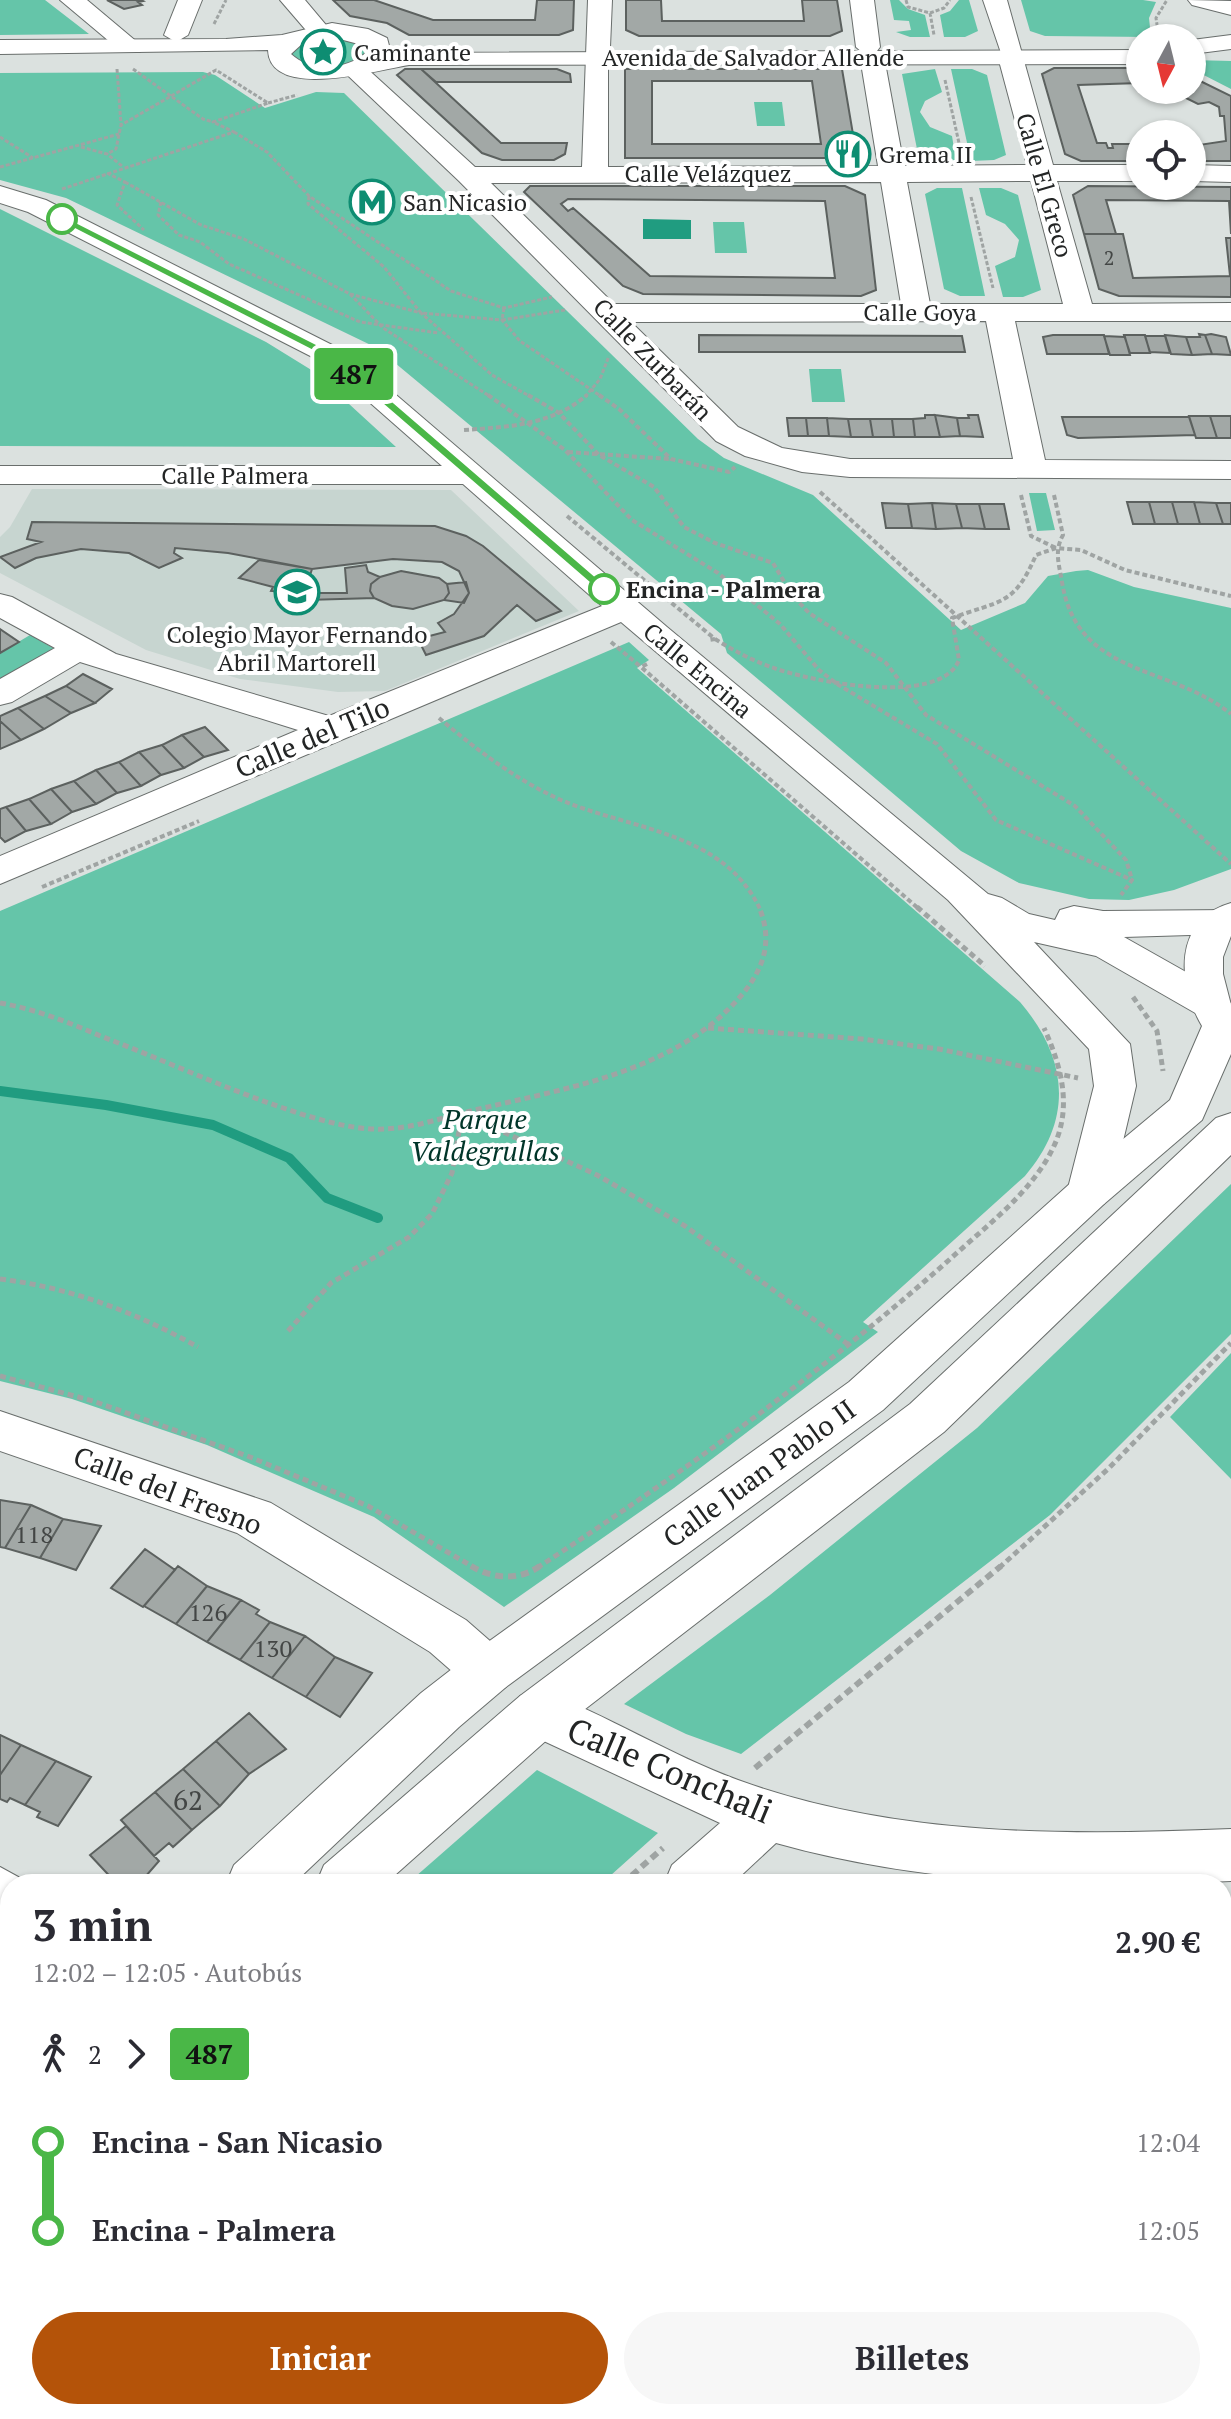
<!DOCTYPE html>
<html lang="es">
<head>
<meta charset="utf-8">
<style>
	:root { --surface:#fff; --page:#f7f7f7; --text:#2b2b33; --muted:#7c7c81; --accent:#b45309 }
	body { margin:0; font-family:"PT Serif",serif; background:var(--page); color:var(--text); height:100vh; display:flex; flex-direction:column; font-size:30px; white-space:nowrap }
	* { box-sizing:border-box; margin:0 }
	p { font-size:26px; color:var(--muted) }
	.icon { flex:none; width:44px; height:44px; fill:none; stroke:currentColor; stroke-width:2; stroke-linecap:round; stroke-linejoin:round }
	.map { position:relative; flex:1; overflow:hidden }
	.side { position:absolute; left:0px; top:1874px; width:1232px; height:546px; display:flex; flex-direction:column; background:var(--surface); border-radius:32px 32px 0 0; box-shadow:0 2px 6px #0004 }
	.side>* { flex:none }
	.badge { padding:0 16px; border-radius:6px; font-size:28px; line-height:52px }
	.needle { width:52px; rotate:187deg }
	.controls { position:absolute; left:1126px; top:24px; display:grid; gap:16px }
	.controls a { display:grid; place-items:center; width:80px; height:80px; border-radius:50%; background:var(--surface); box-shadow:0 2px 6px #0004; font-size:40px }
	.map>.badge { position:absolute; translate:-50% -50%; box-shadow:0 0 0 4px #fff }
	.legs { display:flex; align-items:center; gap:12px; height:88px; padding:0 32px; font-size:26px }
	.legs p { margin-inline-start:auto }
	.head { display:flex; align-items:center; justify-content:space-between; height:136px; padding:0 32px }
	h1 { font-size:44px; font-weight:700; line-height:60px }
	.button { display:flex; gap:16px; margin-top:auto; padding:16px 32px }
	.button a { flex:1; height:92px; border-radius:48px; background:var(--accent); color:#fff; font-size:32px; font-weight:700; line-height:92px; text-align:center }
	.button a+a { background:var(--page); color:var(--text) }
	ul { padding:0 32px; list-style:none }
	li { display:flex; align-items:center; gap:28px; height:88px; font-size:30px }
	li i { display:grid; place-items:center; width:12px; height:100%; margin:0 10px; background:currentColor }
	li i::after { content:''; width:20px; height:20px; margin:-10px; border:6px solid; border-radius:50%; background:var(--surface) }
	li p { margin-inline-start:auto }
	li:first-child i { background:linear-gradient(#0000 50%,currentColor 0) }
	li:last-child i { background:linear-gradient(currentColor 50%,#0000 0) }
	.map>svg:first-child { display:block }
</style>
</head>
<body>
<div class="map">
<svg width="1231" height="2419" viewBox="0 0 1231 2419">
	<rect width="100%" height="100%" fill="#dbe1df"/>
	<path fill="#c7d5d0" d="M32,489l419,1 128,121 -194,80 -47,1 -98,-13 -94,-29 -146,-77v-36l10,-10z"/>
	<path fill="#65c5a9" d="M0,0h45l44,34 -89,1z
		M890,0h9l9,9 17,6 5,22h-20l-14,-5 15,-2 -2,-9 -15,-1z
		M959,0h10l9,31 -13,6h-21l-4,-22 10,-4z
		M1021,0h122l13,2 -7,16 2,19 -106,-1 -15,-5z
		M324,35l42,10 1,6c-13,23 -49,15 -70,13l-11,-15z
		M1192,60l39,1v28l-39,-20z
		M935,69l7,23 -17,9 -5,11 10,15 22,9 4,25 -25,-1 -13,-6 -16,-80z
		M951,69h21l15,6 19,80 -12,5 -23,1z
		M203,72l12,3 50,33 51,-16 28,1 354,346 26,19 89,37 148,135 64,-27 23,-27 28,-5 12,-1 46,17 97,21v261l-57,21 -45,10 -40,-1 -70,-16 -58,-32 -234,-198 -6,-19 -344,-286 -311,-150 -66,-18v-107z
		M754,102h28l3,24h-28z
		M937,188h25l23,108h-25l-16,-7 -19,-95z
		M979,188h22l17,7 23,95 -18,7h-20l-8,-31 20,-9 4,-17 -14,-16 -19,-9z
		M0,209l266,133 47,29 83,76 -396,-1z
		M713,222h31l3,31h-32z
		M809,369h32l4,33h-33z
		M1029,493h17l9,37 -18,1z
		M30,635l25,14 -55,30v-26z
		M629,642l20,18 -12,8 383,334c48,56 54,117 5,174l-162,146 15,10 -204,156 -170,119 -130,-90 -167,-72 -135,-46 -72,-18v-470z
		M1231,1184v150l-181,181 -309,239 -55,-20 -62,-30 146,-109 207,-167z
		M1231,1353v126l-61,-62z
		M537,1770l121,63 -57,51h-194z
		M10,2324v86h123l-6,9h-127v-81z
		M273,2410h112l27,9h-146z"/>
	<path fill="#209c80" d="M643,219l48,1v19h-48z"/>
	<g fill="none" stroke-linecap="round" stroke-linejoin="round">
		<path stroke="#209c80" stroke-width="10" d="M0,1091l106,14 107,20 76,33 38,40 51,20"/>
	</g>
	<path fill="#a2a8a6" stroke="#5c615f" stroke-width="2" fill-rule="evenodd" d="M107,0h34l2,1 -5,1 4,3 -18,4z
		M333,0h41l59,20h102l2,-20h37l-1,30 -14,5h-150l-22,-12 -37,-7z
		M626,0h35l1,21h142l-2,-21h35l5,31 -12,5h-191l-13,-6z
		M1054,68h86v15l-62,2 19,58h9l2,5h5l-1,-4h28v17h-59l-16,-7 -23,-80z
		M405,69h16l80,74h66l-2,11 -11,6h-52l-20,-7 -85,-78z
		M421,69h136l13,5 1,8h-135z
		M625,69h217l15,89h-232zM652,81h160l9,63h-169z
		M1192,77l39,19v65h-39v-15l34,-5 -2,-25h-4l-1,-9 -10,-5 -11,2 -24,-12 18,-2z
		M530,186h315l20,9 11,95 -15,6 -218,-2 -20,-8 -99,-94zM568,199l257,2 10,77 -185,-2 -77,-68 -5,3 -7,-7z
		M1088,186l143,1v47l-2,-33 -123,-1 10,34h-32l-11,-39z
		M1084,234h39l10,44 97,-2 -4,-38h5v59l-112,-1 -20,-7z
		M1199,334l6,1 7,19 -20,1 -6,-18h14z
		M1211,334l15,3 5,18 -19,-1 -7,-19z
		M699,335l263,1 3,16h-266z
		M1053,335h51l5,19h-62l-4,-17z
		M1124,335h21l5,18h-20z
		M1165,335l21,2 6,18 -21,-1z
		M1104,336l21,1 5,18h-20z
		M1145,336h20l5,17 -20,-1z
		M925,415h10l5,22h-25l-2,-18 12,-1z
		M935,415l22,3 3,18 -20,1z
		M968,415h10l5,22 -23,-1 -3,-18h12z
		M1189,416h21l7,22h-21z
		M1210,416h21v22h-14z
		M1062,417h127l6,18 -117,3 -11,-3z
		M787,418h19l2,18h-19z
		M806,418h21l2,18h-21z
		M827,418l21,1 3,18 -22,-1z
		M848,419h22l3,18h-22z
		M870,419h22l2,18h-21z
		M892,419h21l2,18h-21z
		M1127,502h22l6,22h-22z
		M1149,502h23l6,22h-23z
		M1172,502h22l6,22h-22z
		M1194,502l22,1 7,21h-23z
		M882,503l26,1 4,24h-26z
		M932,503l24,1 6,24 -26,1z
		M932,503l4,26 -24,-1 -4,-24z
		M1216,503h15v21h-8z
		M956,504h23l6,25 -23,-1z
		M979,504h25l5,25h-24z
		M32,522l403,4 31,10 17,10 78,65 -25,10 -19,-16 -33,31 -58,19 -8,-16 27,-7 -7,-9 16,-9 15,-21 -10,-22 -17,-9 -49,-3 -81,10 -84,-16 -53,-5 -1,5 8,5 -23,10 -30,-15 -48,-4 -45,9 -21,10 -15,-11 41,-15 -14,-3z
		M259,560l53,9 -8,25 -33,-3 2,-4 -34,-9z
		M366,565l2,7 12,5 -9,7 -1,7 4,7 -67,2 4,-7h36l-2,-25z
		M401,571l38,7 8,6 2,9 -5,7 -31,9 -21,-3 -18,-8 -4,-7 1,-7 9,-7z
		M466,582l3,11 -5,10 -20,-3 5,-7 -2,-9z
		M0,629l19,13 -19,11z
		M83,674l29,15 -17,14 -29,-17z
		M66,686l29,17 -24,10 -26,-17z
		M45,696l26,17 -27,16 -26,-21z
		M18,708l26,21 -23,11 -21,-19v-5z
		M0,721l21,19 -21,9z
		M205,727l23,23 -24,7 -22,-22z
		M182,735l22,22 -20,11 -22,-23z
		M162,745l22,23 -23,7 -22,-23z
		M139,752l22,23 -20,11 -22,-24z
		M119,762l22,24 -24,7 -21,-23z
		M96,770l21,23 -21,11 -22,-23z
		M74,781l22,23 -24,8 -21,-23z
		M51,789l21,23 -21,12 -22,-25z
		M29,799l22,25 -25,7 -20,-24z
		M6,807l20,24 -21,11 -5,-5v-28z
		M0,1500l31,5 -26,43 -5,-1z
		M31,1505l32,14 -23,39 -35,-10z
		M63,1519l38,7 -25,44 -36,-12z
		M145,1549l30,21 -32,37 -32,-19z
		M178,1566l29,20 -31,38 -32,-18z
		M207,1586l34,14 -34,42 -31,-18z
		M241,1600l18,10 -3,4 14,8 -30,38 -33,-18z
		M270,1622l35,14 -33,42 -32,-18z
		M305,1636l30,21 -29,40 -34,-19z
		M335,1657l37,16 -32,44 -34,-20z
		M249,1713l37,36 -37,25 -33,-33z
		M0,1735l21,10 -21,30z
		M216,1741l33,33 -29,32 -37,-37z
		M21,1745l35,16 -31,44 -15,-7 -3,4 -7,-3v-24z
		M56,1761l35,16 -33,49 -21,-9 3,-5 -15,-7z
		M183,1769l37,37 -28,24 -37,-38z
		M155,1792l37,38 -19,17 -4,-4 -15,13 -33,-36z
		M126,1826l33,35 -20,23h-22l-27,-29z
		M1222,2383h9v36h-41l-1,-9h33z
		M692,2410h26l-1,9h-26z
		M718,2410h47v9h-48z
		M765,2410h48l-1,9h-47z
		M813,2410h47l-1,9h-47z
		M860,2410h47v9h-48z
		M907,2410h46v9h-46z
		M1145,2410h44l1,9h-44z"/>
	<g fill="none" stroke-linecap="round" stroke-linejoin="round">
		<g stroke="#696e6c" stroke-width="2">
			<path id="minor" d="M60,0h27l56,47 -3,5h-18z
				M178,0h24l-14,35 -12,7 -12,-7z
				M280,0h25l26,31 -4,5h-16z
				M588,0h24l-2,47 -5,5 3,5v110l270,-1 -18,-109 3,-4 -7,-6 -6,-47h24l6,47 -3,4 7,6 20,109 123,-1 -29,-108 3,-4 -18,-53h24l46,165h87v16h-83l35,123 139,-1v18h-216l30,139 186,1v18l-381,-2 -48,-5 -57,-16 -29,-15 -257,-260 -118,-112 12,-7 9,2 113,103h107zM1031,181l32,123h-133l-23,-122zM881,182l20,122h-287l-123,-121zM986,321l27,138h-163l-68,-11 -44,-21 -107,-105z
				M1192,165l39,1v16l-39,-1z
				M0,186l46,14 300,152 321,275 321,267 14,4 27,16 26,6 5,-10 14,-4 29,5 128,-1v22l-8,2 -99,3 101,57 6,10 -6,10 -14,4 -14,-4 -101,-58 -62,-14 96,102 6,42 -25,106 -7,12 -15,4 -15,-4 -7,-12 27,-106 -5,-37 -141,-149 -327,-278 -621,262v-28l298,-126 -218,-68 -68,40 -12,3v-26l55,-31 -55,-30v-24l12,3 104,57 213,62 273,-110 -139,-122h-463v-18h442l-116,-102 -298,-152 -28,-9z
				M0,1411l271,92 195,117 40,35 8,16 -8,16 -18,7 -18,-7 -40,-35 -193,-119 -237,-82z
				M539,1689c68,26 131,66 199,91 156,57 329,56 493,49v52c-154,7 -306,4 -455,-38l-44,41h-68l8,-19 48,-42 -200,-93 -7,-17 7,-17z
				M0,1867l31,17h-21v42l-10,-4z
				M1222,2251h9v62h-9z
				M177,2410h66l-3,9h-66z
				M1038,2410h64l1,9h-64z"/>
		</g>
		<g stroke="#696e6c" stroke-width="2">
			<path id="major" d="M1188,0l43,1v14l-39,-10z
				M332,23l36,6 19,9 4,15 749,-3v14l-731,1c-28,4 -139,37 -141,-15l-268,4v-14l226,-1 56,-4zM332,37l34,9 1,6c-20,18 -56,21 -76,2l12,-11z
				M1231,35v14l-39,5v-14z
				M1231,903v33l-8,21v17l8,31v49l-29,66 -98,84 -221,206 -377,277 -47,40 -166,157h-67l8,-19 187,-172 49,-38 379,-273 225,-202 96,-80 32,-74c-25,-42 -29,-107 29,-123z
				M1231,1113v42l-287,277 -386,298 -173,154h-69l8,-19 196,-169 390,-292 306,-286z
				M10,2102v67l-10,4v-67z
				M10,2198v71l-10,4v-71z"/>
		</g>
		<path stroke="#9fa4a3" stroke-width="3" stroke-dasharray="4 2" stroke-linecap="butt" d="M906,0l2,7 22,6 4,22
			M930,13l14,-5 6,-8
			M214,24l12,-24
			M1159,38l-3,-20 11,-18
			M117,69l4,55
			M133,69l70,50 10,3
			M945,80l16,72
			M268,103l29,-8
			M234,132l33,20 42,44 142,95 53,17 48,-11
			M0,137l33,21
			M81,147l26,7 15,12
			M0,167l119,-33
			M107,173l18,9 -8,23 27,25
			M125,182l76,43 43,14 106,55 33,34 108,69
			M62,189l172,-57 -21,-10 55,-19 -52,-33 -95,55 -5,24 -9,5
			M309,196l-1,8 76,63 37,46 81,7 18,21 82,56
			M971,197l22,91
			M161,202l-3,13 21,20 21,7 29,22 131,58 79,11
			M350,294l71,19 71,62 39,22
			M504,308l-2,12 63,-10
			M585,397l15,-18 9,-23"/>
		<path stroke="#9fa4a3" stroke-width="4" stroke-dasharray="5 3" stroke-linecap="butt" d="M488,395l77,55 67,70 86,53 62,51 39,46 18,14 100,60 59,76 136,60 -11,15
			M528,395l31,18 40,42 55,32 30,40 31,16 58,20 19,32 17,18 77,50 40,52 149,91 51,54 6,19
			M599,395l20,14 52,50 58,13 6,-5
			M464,430c44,-3 88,-5 123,-35
			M568,452l102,7
			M820,492l411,372
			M1021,495l10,41 25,12
			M1054,495l9,40c-9,16 -4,29 -1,47 15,95 107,82 169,132
			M567,516l148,123 -6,1
			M715,639c18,11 36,21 56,28 37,14 169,41 188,-7l-7,-42c49,-18 62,-12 84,-63l20,-7 25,2 44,20 106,26
			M611,642l30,25
			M647,664l-6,3 278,242
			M439,718c38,32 77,62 122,82 70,30 162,31 199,109
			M42,887l157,-66"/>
		<path stroke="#9fa4a3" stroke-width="5" stroke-dasharray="6 4" stroke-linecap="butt" d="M917,907l68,59
			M1133,997l24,34 6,40
			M0,1003c36,6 70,20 103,34 71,27 142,61 215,82 22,6 44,11 66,10 32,-1 63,-13 95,-20 93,-22 202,-39 266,-118 21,-27 27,-53 14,-84
			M708,1028l154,11 77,10 139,29
			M0,1279c72,9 135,33 198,68
			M288,1331l43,-48 78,-46 23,-23 20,-41 10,-60 135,62 88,51 164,119
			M0,1376l93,25 157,56 118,49 107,62
			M537,1568c144,-94 283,-194 412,-308 36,-33 81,-66 103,-110 21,-41 10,-82 -8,-122
			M999,1568l110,-100 122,-125"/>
		<path stroke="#9fa4a3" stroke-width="6" stroke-dasharray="8 5" stroke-linecap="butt" d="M471,1566c22,13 48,15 69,0
			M755,1768l246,-202
			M622,1884l41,-36"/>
		<use href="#minor" fill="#fff" fill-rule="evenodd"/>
		<use href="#major" fill="#fff" fill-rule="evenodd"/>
	</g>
	<path fill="#4ab747" stroke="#fff" stroke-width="2" d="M59,217h7l274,139 270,233 -10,3 -267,-231 -274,-140z"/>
	<defs>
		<g id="sight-ring" transform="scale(2.3)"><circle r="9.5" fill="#fff" stroke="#0e8d72" stroke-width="1.5"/><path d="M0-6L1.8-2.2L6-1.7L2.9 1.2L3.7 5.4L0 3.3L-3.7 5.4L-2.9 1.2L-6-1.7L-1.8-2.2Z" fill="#0e8d72"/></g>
		<g id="restaurant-ring" transform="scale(2.3)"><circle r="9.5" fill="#fff" stroke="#0e8d72" stroke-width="1.5"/><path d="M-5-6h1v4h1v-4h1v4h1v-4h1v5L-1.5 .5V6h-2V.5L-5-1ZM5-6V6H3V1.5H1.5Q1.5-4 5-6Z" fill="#0e8d72"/></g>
		<g id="metro-ring" transform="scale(2.3)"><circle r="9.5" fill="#fff" stroke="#0e8d72" stroke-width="1.5"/><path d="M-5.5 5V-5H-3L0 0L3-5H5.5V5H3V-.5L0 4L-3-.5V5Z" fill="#0e8d72"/></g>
		<g id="university-ring" transform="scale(2.3)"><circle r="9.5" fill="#fff" stroke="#0e8d72" stroke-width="1.5"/><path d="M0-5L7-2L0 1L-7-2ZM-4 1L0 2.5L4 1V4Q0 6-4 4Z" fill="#0e8d72"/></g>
	</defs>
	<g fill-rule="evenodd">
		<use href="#sight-ring" x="323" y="52"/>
		<use href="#restaurant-ring" x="848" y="154"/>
		<use href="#metro-ring" x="372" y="202"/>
		<use href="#university-ring" x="297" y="592"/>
	</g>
	<g fill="#fff" stroke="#4ab747" stroke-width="4">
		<circle cx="62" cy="219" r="14"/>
		<circle cx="604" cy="589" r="14"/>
	</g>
	<g text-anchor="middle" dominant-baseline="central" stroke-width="8" stroke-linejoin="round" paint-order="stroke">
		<g font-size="20" fill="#434645">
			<text x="1109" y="257">2</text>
		</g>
		<g font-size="24" fill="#232525" stroke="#fff" text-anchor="start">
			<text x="354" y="52">Caminante</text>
			<text x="879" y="154">Grema II</text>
			<text x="403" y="202">San Nicasio</text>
			<text x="297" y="634" text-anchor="middle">Colegio Mayor Fernando<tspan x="297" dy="28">Abril Martorell</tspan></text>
		</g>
		<g font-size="24" fill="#232525" stroke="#fff">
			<text x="753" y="57">Avenida de Salvador Allende</text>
			<text x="708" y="173">Calle Velázquez</text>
			<text transform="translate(1045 185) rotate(74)">Calle El Greco</text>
			<text x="920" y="312">Calle Goya</text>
			<text transform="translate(653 359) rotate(46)">Calle Zurbarán</text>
			<text x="235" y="475">Calle Palmera</text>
			<text transform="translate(698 670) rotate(40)">Calle Encina</text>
		</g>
		<g font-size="24" font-weight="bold" fill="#232525" stroke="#fff" text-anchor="start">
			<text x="626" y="589">Encina - Palmera</text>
		</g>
		<g font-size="24" fill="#434645">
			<text x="34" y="1534">118</text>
			<text x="208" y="1612">126</text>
			<text x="273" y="1648">130</text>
		</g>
		<g font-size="28" fill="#232525" stroke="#fff">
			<text transform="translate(312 737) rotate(-23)">Calle del Tilo</text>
			<text transform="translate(759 1473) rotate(-36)">Calle Juan Pablo II</text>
			<text transform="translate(168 1490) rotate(21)">Calle del Fresno</text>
		</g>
		<g font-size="28" font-style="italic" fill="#003529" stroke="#fff">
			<text x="485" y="1118">Parque<tspan x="485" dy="32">Valdegrullas</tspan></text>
		</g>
		<g font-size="28" fill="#434645">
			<text x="188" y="1799">62</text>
		</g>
		<g font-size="34" fill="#232525" stroke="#fff">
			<text transform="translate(670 1770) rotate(23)">Calle Conchali</text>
		</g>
	</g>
</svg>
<div class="controls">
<a><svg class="needle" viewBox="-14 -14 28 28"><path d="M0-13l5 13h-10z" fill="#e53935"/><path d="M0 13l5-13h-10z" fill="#7c7c81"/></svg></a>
<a><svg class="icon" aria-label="locate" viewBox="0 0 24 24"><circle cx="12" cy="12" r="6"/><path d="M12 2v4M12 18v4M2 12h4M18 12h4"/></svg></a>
</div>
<b class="badge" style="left:354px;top:374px;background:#4ab747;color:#111">487</b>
<section class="side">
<div class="head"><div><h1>3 min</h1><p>12:02 – 12:05 · Autobús</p></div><b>2.90 €</b></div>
<div class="legs"><svg class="icon" aria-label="walk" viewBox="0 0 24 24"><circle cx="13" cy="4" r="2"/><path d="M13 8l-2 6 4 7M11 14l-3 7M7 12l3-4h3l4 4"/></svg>2<svg class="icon" aria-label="forward" viewBox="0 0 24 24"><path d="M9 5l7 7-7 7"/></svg><b class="badge" style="background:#4ab747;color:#111">487</b></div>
<ul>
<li><i style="color:#4ab747"></i><b>Encina - San Nicasio</b><p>12:04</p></li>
<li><i style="color:#4ab747"></i><b>Encina - Palmera</b><p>12:05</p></li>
</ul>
<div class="button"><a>Iniciar</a><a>Billetes</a></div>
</section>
</div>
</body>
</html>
